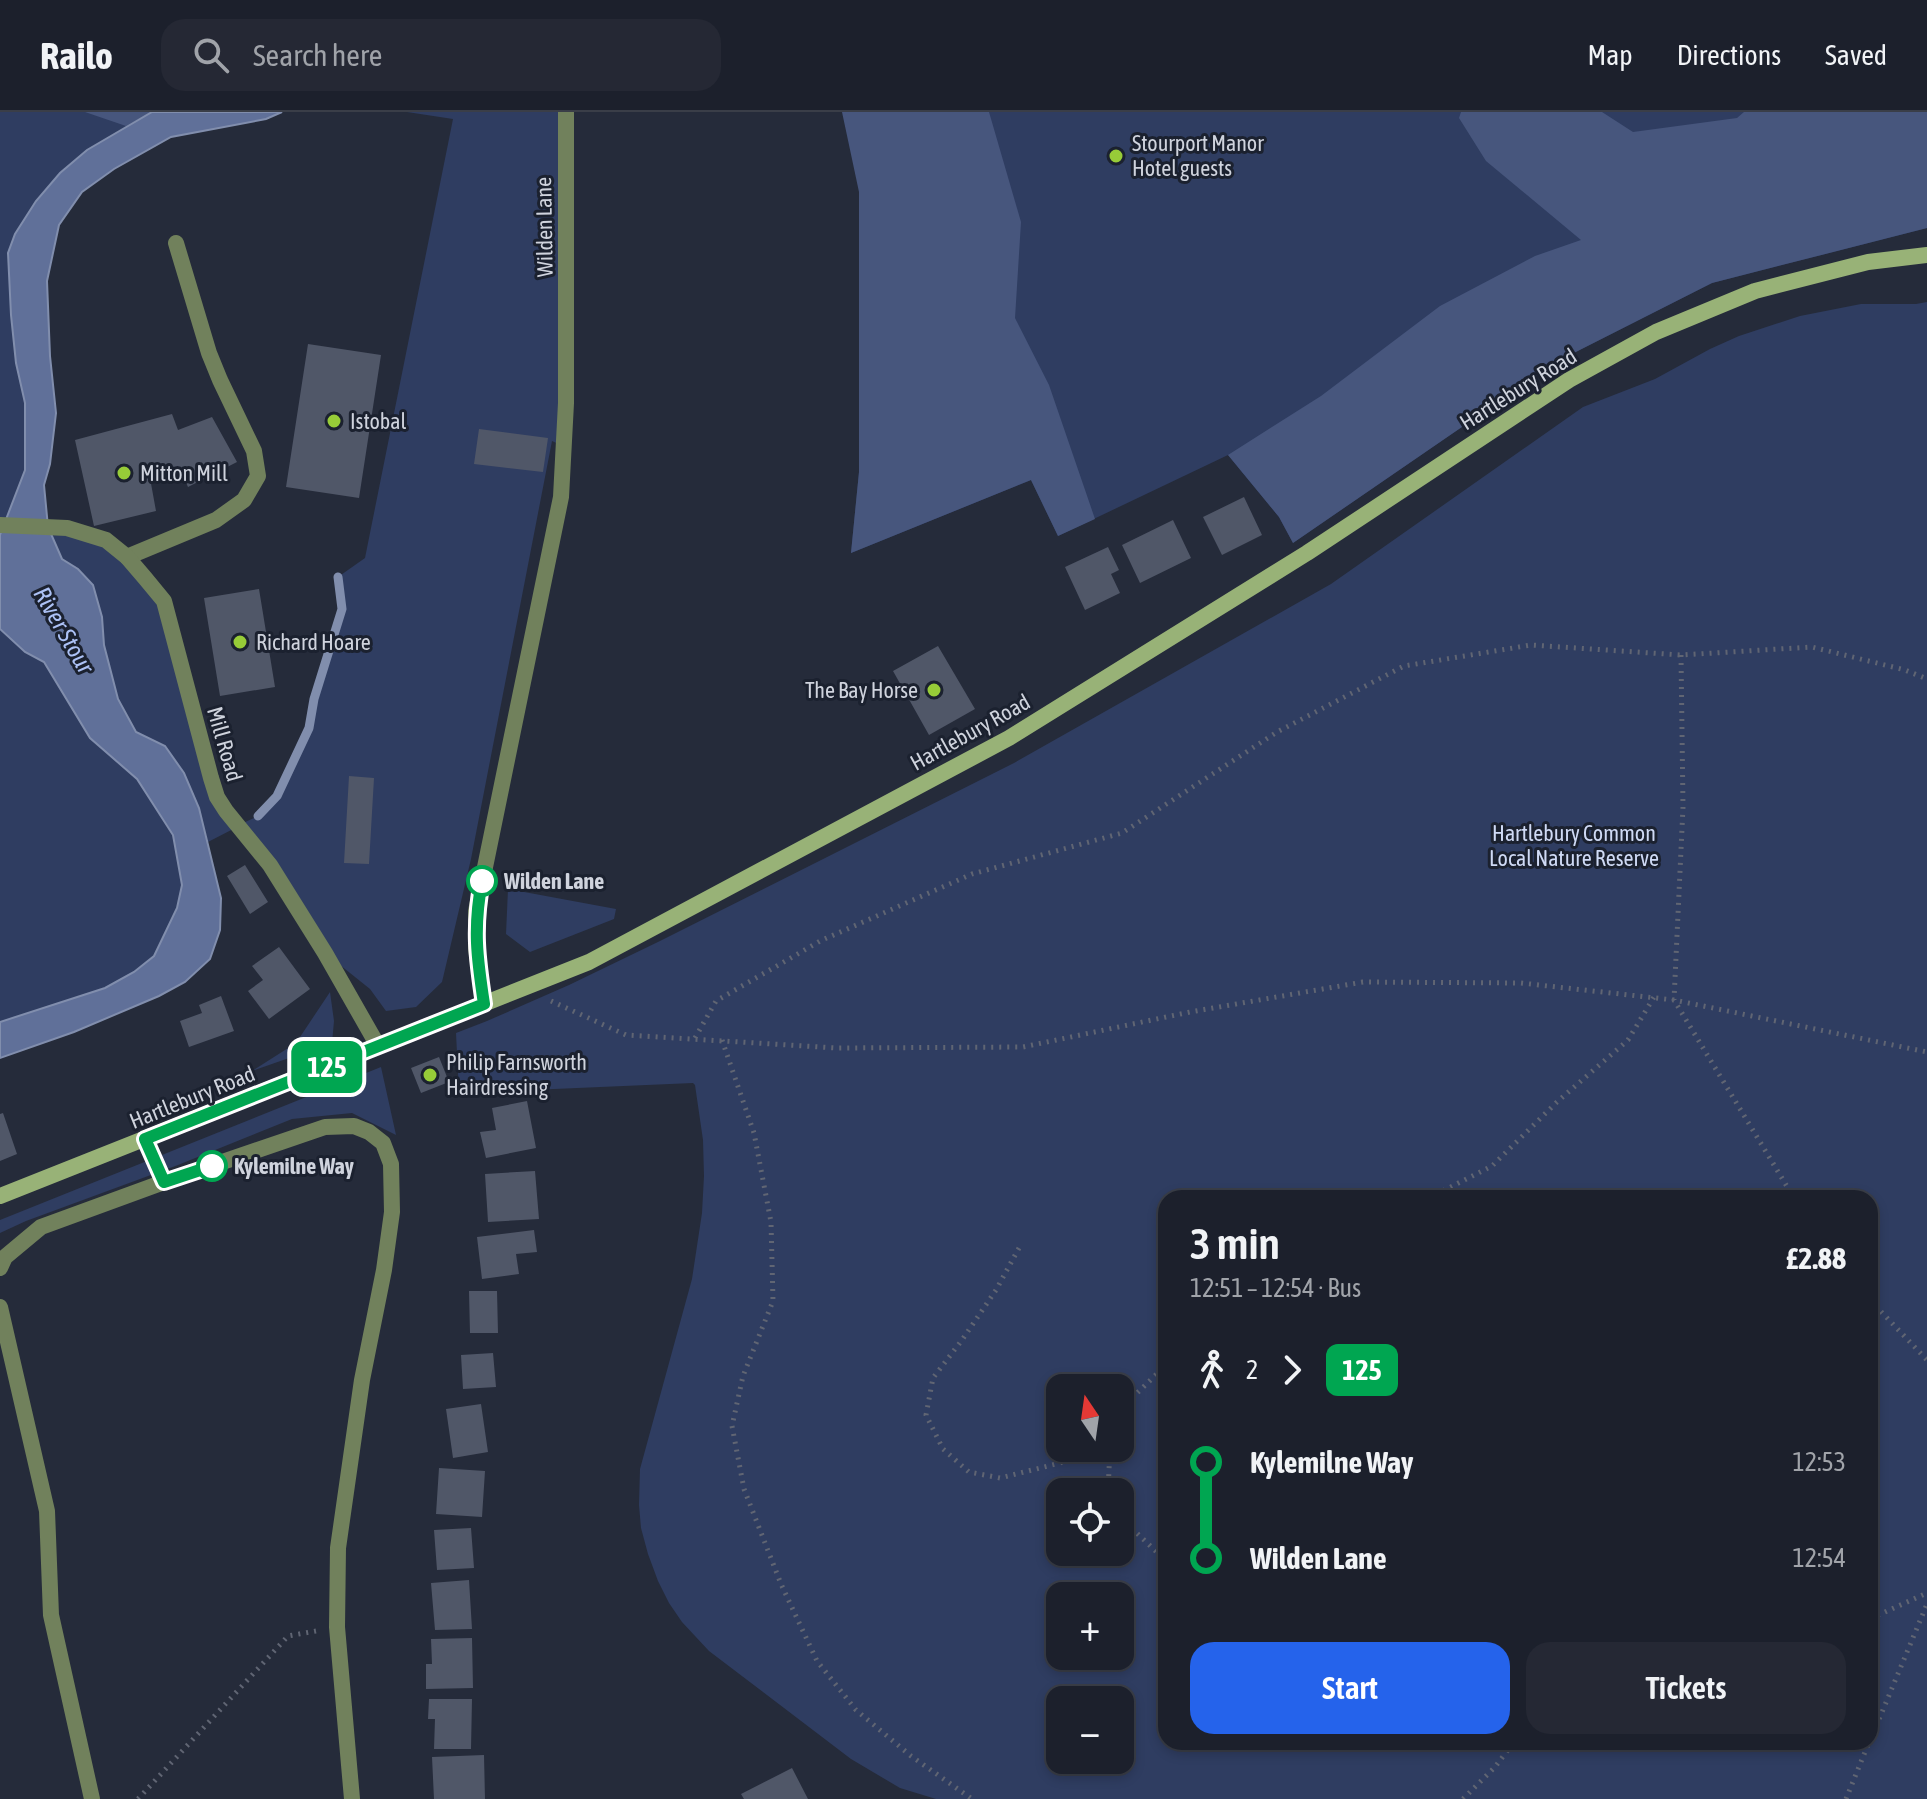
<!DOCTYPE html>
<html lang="en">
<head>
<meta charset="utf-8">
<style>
	:root { --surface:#1c202c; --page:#252834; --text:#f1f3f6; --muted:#a0a3a9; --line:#3a3e48; --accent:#2563eb }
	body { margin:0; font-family:"Asap Condensed",sans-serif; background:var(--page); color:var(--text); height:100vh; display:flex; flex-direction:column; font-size:30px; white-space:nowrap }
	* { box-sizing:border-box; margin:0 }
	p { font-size:26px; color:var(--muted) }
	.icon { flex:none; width:44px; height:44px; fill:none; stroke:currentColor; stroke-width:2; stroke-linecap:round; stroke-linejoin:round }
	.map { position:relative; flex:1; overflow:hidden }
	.details { position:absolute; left:1158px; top:1078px; width:720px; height:560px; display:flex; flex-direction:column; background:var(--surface); border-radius:24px; box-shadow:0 4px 12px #0003,0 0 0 2px var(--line) }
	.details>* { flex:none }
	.badge { padding:0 16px; border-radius:12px; font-size:28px; line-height:52px }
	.needle { width:52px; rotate:347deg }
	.buttons { position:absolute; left:1046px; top:1262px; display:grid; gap:16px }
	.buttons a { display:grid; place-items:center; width:88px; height:88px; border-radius:16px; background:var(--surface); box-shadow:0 4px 12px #0003,0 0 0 2px var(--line); font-size:40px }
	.map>.badge { position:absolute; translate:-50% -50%; box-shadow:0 0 0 4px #fff }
	.legs { display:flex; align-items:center; gap:12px; height:88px; padding:0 32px; font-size:26px }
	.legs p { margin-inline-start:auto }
	.summary { display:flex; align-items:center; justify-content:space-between; height:136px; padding:0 32px }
	h1 { font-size:44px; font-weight:600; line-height:60px }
	.button { display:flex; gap:16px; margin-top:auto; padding:16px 32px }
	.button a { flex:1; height:92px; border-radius:24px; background:var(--accent); color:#fff; font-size:32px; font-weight:600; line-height:92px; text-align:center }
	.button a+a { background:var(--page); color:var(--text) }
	ul { padding:0 32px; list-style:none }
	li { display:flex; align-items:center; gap:28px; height:96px; font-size:30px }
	li i { display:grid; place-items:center; width:12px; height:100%; margin:0 10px; background:currentColor }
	li i::after { content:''; width:20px; height:20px; margin:-10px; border:6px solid; border-radius:50%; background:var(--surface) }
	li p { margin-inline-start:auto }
	li:first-child i { background:linear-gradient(#0000 50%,currentColor 0) }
	li:last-child i { background:linear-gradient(currentColor 50%,#0000 0) }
	header { display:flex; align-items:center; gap:48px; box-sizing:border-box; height:112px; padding:0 40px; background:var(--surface); border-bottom:2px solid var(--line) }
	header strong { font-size:38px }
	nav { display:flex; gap:44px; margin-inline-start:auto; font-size:28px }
	.search { width:560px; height:72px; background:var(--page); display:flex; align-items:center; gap:20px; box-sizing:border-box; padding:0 28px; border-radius:24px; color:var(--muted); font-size:30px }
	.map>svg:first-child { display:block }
</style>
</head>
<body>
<header>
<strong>Railo</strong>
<div class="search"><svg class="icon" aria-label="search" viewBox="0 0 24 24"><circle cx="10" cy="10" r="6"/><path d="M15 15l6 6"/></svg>Search here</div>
<nav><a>Map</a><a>Directions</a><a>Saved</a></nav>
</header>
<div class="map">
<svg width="1927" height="1687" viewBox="0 0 1927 1687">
	<rect width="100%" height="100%" fill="#252b3a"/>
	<path fill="#2f3d61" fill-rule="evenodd" d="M0,0h155l-147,141 3,62 14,88v70l-25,62z
		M407,0h159l-3,334 -11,-5 -81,418 -29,123 -26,25 -30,4 -16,-22 -45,-36 -86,-127 -31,16 -9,-34 -15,-35 -19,-27 -29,-14 -18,-33 -14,-54 -2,-28 -24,-48 -16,-10 -14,-32 58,13 58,61 47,177 28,47 19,-9 19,-20 32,-68 5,-29 28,-90 -4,-32 27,-19 88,-439z
		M982,0h945v116l-215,55 -154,78 -265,182 -14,-26 -51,-62 -170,81 -27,-56 -180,73 8,-81z
		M1927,190v1497h-991l-36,-11 -49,-29 -142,-108 -27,-29 -13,-19 -11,-22 -10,-27 -7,-26 -2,-23 1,-36 52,-190 10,-66 2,-37 -1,-36 -8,-55 -2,-2 -234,10 -3,-60 31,-12 82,-36 91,-44 354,-178 317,-179 252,-177 72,-28 55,-30 29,-13 61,-20 61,-12h55zM1166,1086h704v544h-704zM1060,1276h60v60h-60zM1060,1380h60v60h-60zM1060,1484h60v60h-60zM1060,1588h60v60h-60z
		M0,517l25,23 19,10 46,76 47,41 36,56 9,50 -5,23 -23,48 -20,16 -28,16 -106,34z
		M508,777l108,20 -2,10 -84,33 -24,-18z
		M330,880l4,29 -2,22 -80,28 44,-28z
		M381,955l15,68 -44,-22 -60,6 -114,46 -152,56 -26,12v-13z"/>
	<path fill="#47567d" d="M85,0h67l-26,14z
		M842,0h147l32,110 -6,96 34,67 46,134 -37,17 -27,-56 -180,73 8,-81v-280z
		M1461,0h141l31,20 104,-14 7,-6h183v116l-215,55 -154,78 -265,182 -14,-26 -51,-62 93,-59 119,-90 95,-50 46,-16 -95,-79 -27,-43z"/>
	<path fill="#607099" stroke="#818ead" stroke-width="2" d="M152,0h130l-16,7 -95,18 -57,32 -32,23 -23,33 -12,56 3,75 6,57 -6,51 -6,21 4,42 14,32 16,10 15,16 9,32 2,28 14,54 18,33 29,14 19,27 15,35 22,90 -1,32 -10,29 -25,23 -26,14 -85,36 -74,26v-36l105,-34 29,-16 20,-16 23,-48 5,-23 -9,-50 -36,-56 -47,-41 -46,-76 -19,-10 -25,-23v-94l25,-65v-67l-9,-40 -5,-48 -3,-62 7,-19 21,-33 24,-28 27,-23z"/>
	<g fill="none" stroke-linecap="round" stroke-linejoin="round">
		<path stroke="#818ead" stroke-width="9" d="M258,704l19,-20 32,-68 5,-29 28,-90 -4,-32"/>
	</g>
	<path fill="#505768" d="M308,232l73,11 -22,143 -73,-11z
		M172,302l6,16 34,-13 25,45 -49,25 -8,-18 -30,9 6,33 -62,15 -19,-86z
		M479,317l69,9 -5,34 -69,-8z
		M1244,385l18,38 -40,20 -19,-38z
		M1173,408l18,38 -51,25 -18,-38z
		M1108,435l11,23 -8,4 9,19 -35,17 -20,-43z
		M259,477l16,98 -55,9 -16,-98z
		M938,534l37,63 -46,26 -36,-64z
		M349,664l25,2 -5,86 -25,-1z
		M245,753l23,37 -18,12 -23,-38z
		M279,835l31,42 -41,30 -21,-28 15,-11 -11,-14z
		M221,884l13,35 -45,16 -9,-26 22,-8 -3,-8z
		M439,945l10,25 -28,11 -10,-25z
		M527,989l9,47 -50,10 -6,-26 16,-2 -4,-22z
		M3,1001l14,41 -17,7v-47z
		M535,1059l4,48 -51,3 -3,-48z
		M534,1118l3,22 -21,2 3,20 -37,5 -5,-42z
		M469,1179h28l1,42h-28z
		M493,1241l3,34 -33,2 -2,-34z
		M481,1292l7,48 -35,6 -7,-49z
		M439,1356l46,3 -3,46 -46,-3z
		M471,1416l3,40 -37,2 -3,-40z
		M469,1468l3,49 -37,1 -4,-47z
		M472,1526l1,50 -47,1v-25h6l-1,-25z
		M429,1587h43l-1,50h-37l1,-30h-7z
		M484,1643l1,44h-51l-2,-42z
		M792,1656l16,31h-64l-3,-5z"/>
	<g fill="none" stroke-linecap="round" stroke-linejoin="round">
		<path stroke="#606573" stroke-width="5" stroke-dasharray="2 6" stroke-linecap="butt" d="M1681,543l2,152 -9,193 120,198
			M551,889l75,34 211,13 186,-1 167,-35 173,-30 158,1 153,17 253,52
			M695,926l21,-37 104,-60 152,-67 150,-41 155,-101 127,-66 127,-21 150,10 131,-8 93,23 22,9
			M722,928l32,93 17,89 2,79 -30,75 -11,50 12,63 37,95 36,77 39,49 55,46 61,43
			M1429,1086l63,-32 65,-64 71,-62 26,-43
			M1019,1136l-23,42 -34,50 -29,38 -7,37 17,34 26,23 31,6 60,-15 27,-15
			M1870,1188l57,60
			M1120,1307l13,-22 33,-32
			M1108,1380l2,-44
			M1120,1405l46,44
			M1870,1505h4l53,-24
			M1870,1629l57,-137
			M138,1687l150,-163 28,-5
			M1463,1687l32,-32 19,-25
			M1846,1687l23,-57"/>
		<path stroke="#71815c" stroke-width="16" d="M127,445l89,-37 28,-20 14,-24 -4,-25 -34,-71 -11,-27 -33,-110"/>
		<path stroke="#71815c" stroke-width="16" d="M0,413l67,3 39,12 21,17 18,21 19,23 47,177 6,19 9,14 44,54 55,88 53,93
			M164,1070l161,-55 29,-1 15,6 14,11 8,21 1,48 -8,58 -22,110 -24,168 -1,79 15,172
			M0,1156l5,-11 36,-30 123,-45 -19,-43
			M0,1195l47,204 4,104 41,184"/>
		<path stroke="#71815c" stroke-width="16" d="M484,892l-8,-56v-37l85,-414 5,-94v-291"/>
		<path stroke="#98b277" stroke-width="16" d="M0,1084l589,-234 420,-224 298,-185 262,-173 87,-48 99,-41 113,-29 59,-7"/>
	</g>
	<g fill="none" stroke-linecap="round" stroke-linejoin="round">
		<g stroke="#fff" stroke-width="18">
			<path id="line-1" d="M212,1054l-48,16 -19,-43 339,-135c-7,-46 -11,-76 -2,-123"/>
		</g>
		<use href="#line-1" stroke="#00a651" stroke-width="12"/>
	</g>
	<g fill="#97cc38" stroke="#1b212f" stroke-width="3">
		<circle cx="1116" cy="44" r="8"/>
		<circle cx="334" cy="309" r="8"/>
		<circle cx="124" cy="361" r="8"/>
		<circle cx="240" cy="530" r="8"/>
		<circle cx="934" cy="578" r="8"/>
		<circle cx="430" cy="963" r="8"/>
	</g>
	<g fill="#fff" stroke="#00a651" stroke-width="4">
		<circle cx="482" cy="769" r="14"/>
		<circle cx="212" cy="1054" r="14"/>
	</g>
	<g text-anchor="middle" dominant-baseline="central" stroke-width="6" stroke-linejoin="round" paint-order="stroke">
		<g font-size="22" fill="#cfd3dd" stroke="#1b212f" text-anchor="start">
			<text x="1132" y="31">Stourport Manor<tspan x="1132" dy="25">Hotel guests</tspan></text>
			<text x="350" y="309">Istobal</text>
			<text x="140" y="361">Mitton Mill</text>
			<text x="256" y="530">Richard Hoare</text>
			<text x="918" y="578" text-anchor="end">The Bay Horse</text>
			<text x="446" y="950">Philip Farnsworth<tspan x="446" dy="25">Hairdressing</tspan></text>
		</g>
		<g font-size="22" fill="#cfd3dd" stroke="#1b212f">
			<text transform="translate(544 115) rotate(-91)">Wilden Lane</text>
			<text transform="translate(1518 277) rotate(-32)">Hartlebury Road</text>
			<text transform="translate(970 620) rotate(-29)">Hartlebury Road</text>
			<text transform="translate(225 632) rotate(74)">Mill Road</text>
			<text transform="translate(192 985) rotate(-22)">Hartlebury Road</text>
		</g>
		<g font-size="22" fill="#cfdaf5" stroke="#1b212f">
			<text x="1574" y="721">Hartlebury Common<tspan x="1574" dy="25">Local Nature Reserve</tspan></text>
		</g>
		<g font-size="22" font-weight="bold" fill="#cfd3dd" stroke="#1b212f" text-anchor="start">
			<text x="504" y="769">Wilden Lane</text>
			<text x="234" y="1054">Kylemilne Way</text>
		</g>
		<g font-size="24" font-style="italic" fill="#acc1f5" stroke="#1b212f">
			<text transform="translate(64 518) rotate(60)">River Stour</text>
		</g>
	</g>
</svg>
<div class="buttons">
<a><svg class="needle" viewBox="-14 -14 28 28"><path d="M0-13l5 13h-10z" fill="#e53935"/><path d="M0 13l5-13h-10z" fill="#a0a3a9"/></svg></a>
<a><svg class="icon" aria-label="locate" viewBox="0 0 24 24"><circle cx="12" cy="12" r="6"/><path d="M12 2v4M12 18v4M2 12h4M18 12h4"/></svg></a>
<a>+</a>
<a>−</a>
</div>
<b class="badge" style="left:327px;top:955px;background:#00a651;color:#fff">125</b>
<section class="details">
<div class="summary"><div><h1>3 min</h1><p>12:51 – 12:54 · Bus</p></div><b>£2.88</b></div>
<div class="legs"><svg class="icon" aria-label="walk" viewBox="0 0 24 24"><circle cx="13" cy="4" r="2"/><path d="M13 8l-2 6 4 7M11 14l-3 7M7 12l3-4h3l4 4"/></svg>2<svg class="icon" aria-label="forward" viewBox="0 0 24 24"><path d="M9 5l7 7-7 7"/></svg><b class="badge" style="background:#00a651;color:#fff">125</b></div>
<ul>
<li><i style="color:#00a651"></i><b>Kylemilne Way</b><p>12:53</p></li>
<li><i style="color:#00a651"></i><b>Wilden Lane</b><p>12:54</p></li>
</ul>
<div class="button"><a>Start</a><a>Tickets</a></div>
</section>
</div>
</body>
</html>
